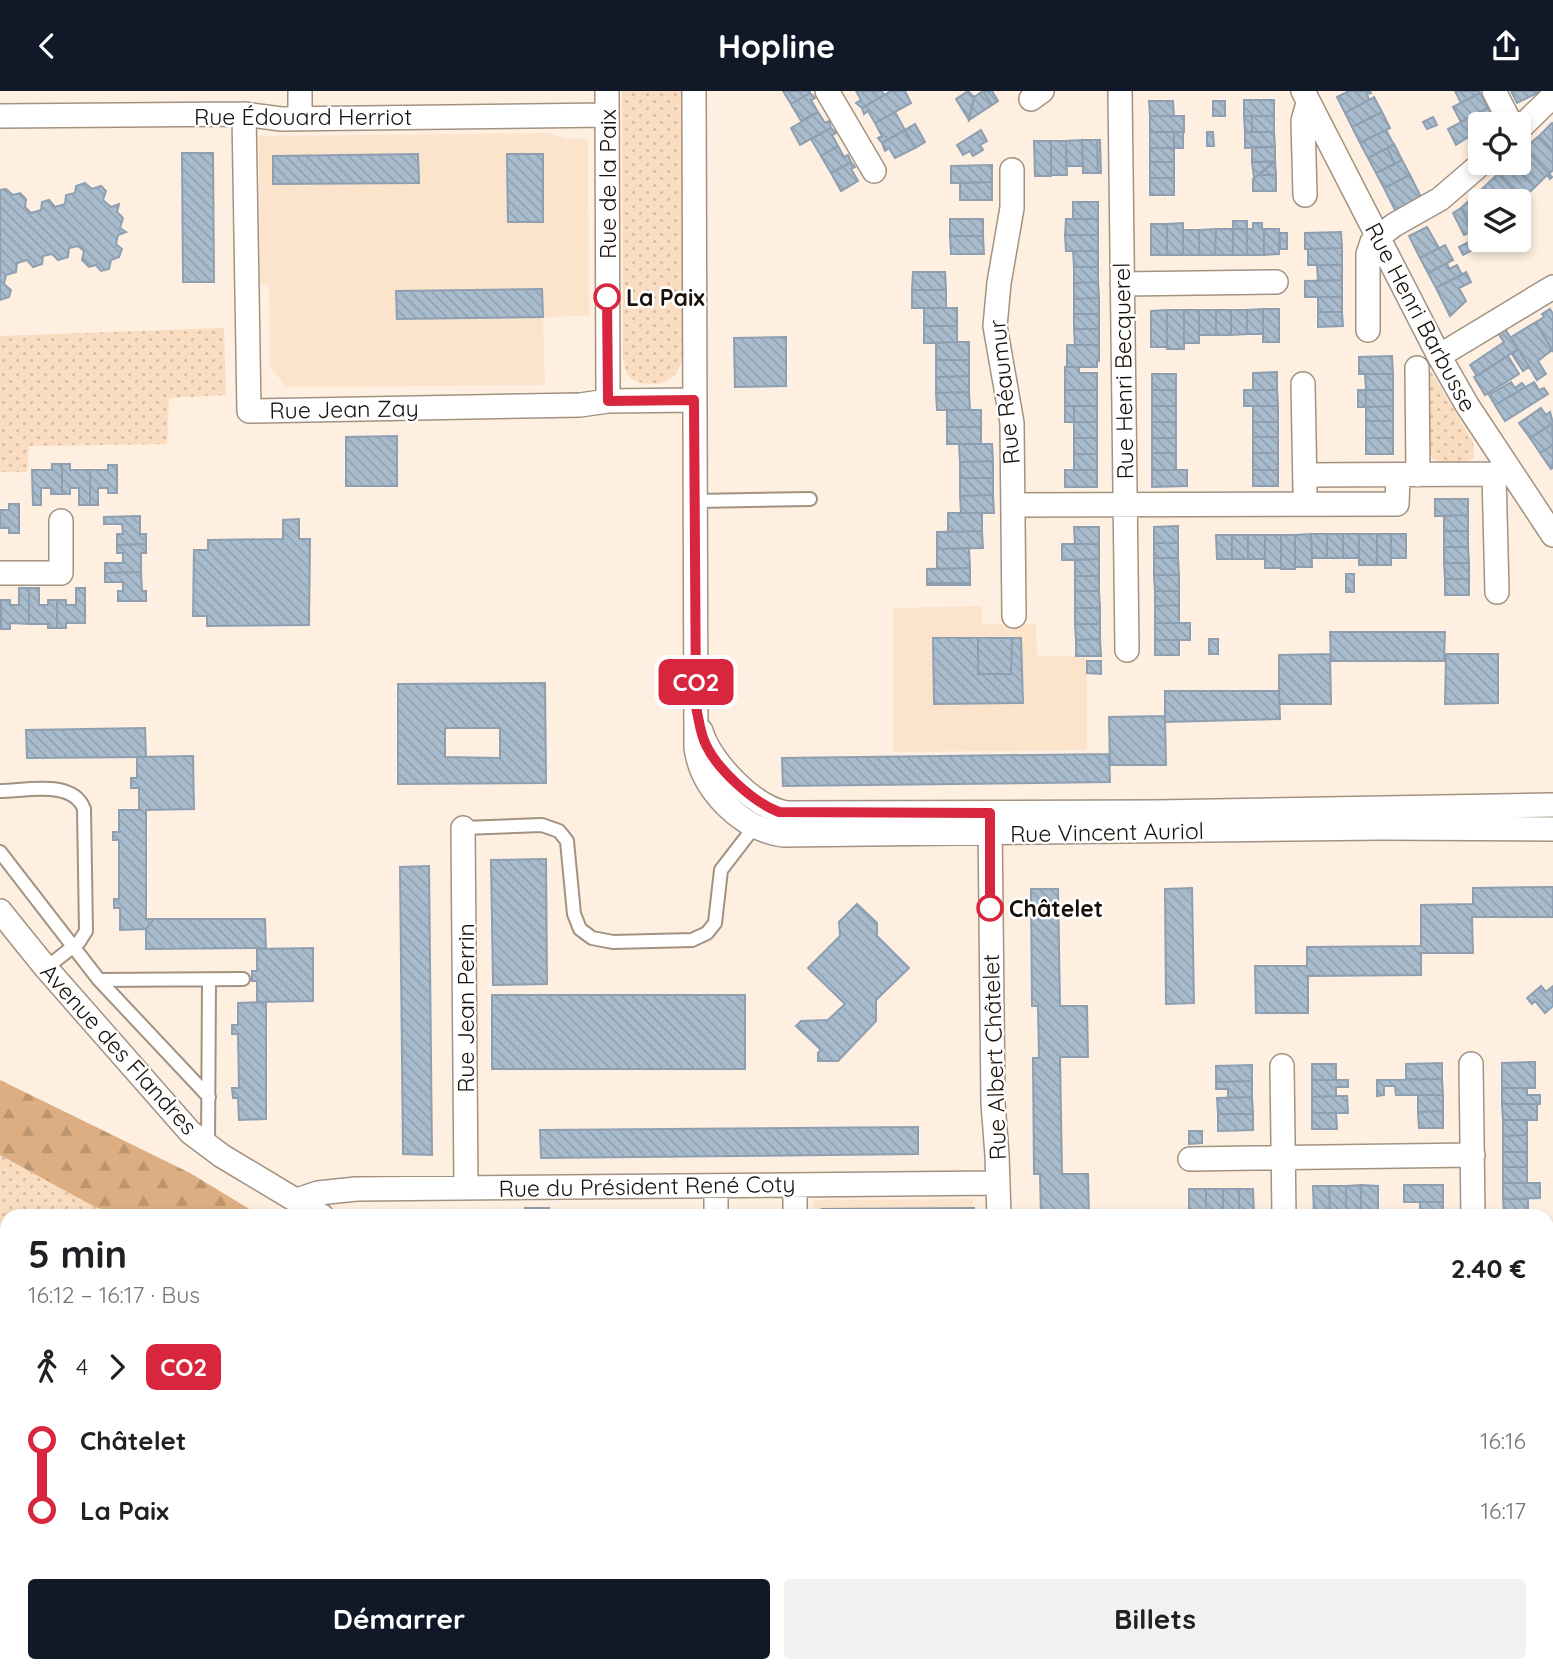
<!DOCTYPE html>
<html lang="fr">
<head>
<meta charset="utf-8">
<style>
	:root { --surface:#fff; --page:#f2f2f2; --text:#202124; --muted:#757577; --accent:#111827 }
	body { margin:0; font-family:Quicksand,sans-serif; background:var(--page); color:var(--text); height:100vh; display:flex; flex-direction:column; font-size:26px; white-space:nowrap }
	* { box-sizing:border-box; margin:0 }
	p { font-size:23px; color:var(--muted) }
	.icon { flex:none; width:38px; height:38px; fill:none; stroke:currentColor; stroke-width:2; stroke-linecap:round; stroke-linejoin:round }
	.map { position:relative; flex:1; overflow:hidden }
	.panel { position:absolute; left:0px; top:1118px; width:1554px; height:464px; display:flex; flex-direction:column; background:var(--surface); border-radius:21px 21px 0 0; box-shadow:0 4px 10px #0003 }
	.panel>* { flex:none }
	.badge { padding:0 14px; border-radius:10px; font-size:24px; line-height:46px }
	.controls { position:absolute; left:1468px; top:21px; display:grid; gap:14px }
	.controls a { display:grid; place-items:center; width:63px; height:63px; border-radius:7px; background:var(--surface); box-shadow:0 4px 10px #0003; font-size:35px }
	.map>.badge { position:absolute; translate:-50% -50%; box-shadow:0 0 0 4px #fff }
	.legs { display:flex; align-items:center; gap:10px; height:77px; padding:0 28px; font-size:23px }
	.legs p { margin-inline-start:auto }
	.headline { display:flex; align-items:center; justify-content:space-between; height:119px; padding:0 28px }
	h1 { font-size:38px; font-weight:700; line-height:52px }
	.primary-button { display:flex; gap:14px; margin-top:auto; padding:14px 28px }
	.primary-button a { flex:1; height:80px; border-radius:7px; background:var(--accent); color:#fff; font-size:28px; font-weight:700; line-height:80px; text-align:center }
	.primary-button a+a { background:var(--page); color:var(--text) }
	ul { padding:0 28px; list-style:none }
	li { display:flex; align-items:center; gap:24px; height:70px; font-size:26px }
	li i { display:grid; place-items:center; width:10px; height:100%; margin:0 9px; background:currentColor }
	li i::after { content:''; width:18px; height:18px; margin:-9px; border:5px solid; border-radius:50%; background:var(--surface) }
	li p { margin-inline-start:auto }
	li:first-child i { background:linear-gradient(#0000 50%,currentColor 0) }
	li:last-child i { background:linear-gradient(currentColor 50%,#0000 0) }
	header { display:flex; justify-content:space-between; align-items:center; height:91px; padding:0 28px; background:var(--accent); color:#fff; font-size:32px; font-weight:700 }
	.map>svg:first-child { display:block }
</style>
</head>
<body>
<header><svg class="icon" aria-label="back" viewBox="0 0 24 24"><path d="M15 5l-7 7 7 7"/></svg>Hopline<svg class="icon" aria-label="share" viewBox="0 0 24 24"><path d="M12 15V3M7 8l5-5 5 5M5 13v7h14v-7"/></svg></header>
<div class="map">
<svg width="1553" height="1581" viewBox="0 0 1553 1581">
	<defs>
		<pattern id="green-dots" width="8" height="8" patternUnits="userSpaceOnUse" patternTransform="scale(1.75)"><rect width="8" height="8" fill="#fadcc0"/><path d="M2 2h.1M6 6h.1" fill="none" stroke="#d6bca4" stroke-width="1.8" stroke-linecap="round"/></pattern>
		<pattern id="forest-firs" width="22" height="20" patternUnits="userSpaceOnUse" patternTransform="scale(1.75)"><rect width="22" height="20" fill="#dcae82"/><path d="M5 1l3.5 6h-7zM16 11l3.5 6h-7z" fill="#bc956f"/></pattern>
		<pattern id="building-back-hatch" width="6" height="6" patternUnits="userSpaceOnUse" patternTransform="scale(1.75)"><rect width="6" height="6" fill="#a9bccd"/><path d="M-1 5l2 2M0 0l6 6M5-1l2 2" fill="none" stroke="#91a1af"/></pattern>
	</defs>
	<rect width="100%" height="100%" fill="#feefe1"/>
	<path fill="#fce3cb" d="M548,42l20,6h20l1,177 -46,1 2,68 -259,2 -16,-21 -1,-81 -9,-1 -1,-148z
		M982,515v18h54l1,32h50v94l-194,2v-144z
		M973,1108v17h-159l-1,-16z"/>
	<path fill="url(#green-dots)" d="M622,0h59l3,254c-2,24 -9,40 -36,39 -7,-1 -16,-3 -20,-9 -3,-4 -3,-12 -5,-16z
		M224,237l2,67 -57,3 -2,46 -138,2 -2,26h-27v-136z
		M1426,272l47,79 1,15c-11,10 -37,11 -45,-4z
		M0,1064l93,51 27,10h-113v450h619l10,6h-636z"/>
	<path fill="url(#forest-firs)" d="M0,989l190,93 71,43h-141l-27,-10 -93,-51z
		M626,1575h203l10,6h-203z"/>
	<path fill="url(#building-back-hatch)" stroke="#8d9fb0" stroke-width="2" fill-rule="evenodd" d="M783,0h27v2l-19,11z
		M856,0h26l2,4 -22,13 -6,-5 5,-3z
		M891,0h14l6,12 -36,20 -7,-12 -4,3 -2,-6z
		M968,0l6,6 -5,23 -13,-21z
		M983,0h9l6,10 -6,4z
		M983,0l9,14 -23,15 5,-23z
		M1349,0h21l1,2 -4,1 2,6 -24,13 -8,-16z
		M1455,0h24l1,2 -19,10z
		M1511,0h30l-24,12z
		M810,2l5,5 -4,2 7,12 -17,9 -10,-17z
		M1480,2l8,15 -27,14 -8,-15z
		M1374,6l8,15 -30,15 -7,-14z
		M1244,9h30v16h-30z
		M1149,10h24l1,15h-24z
		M1213,10h12v15h-12z
		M1488,17l8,16h-16v21l-6,3 -6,-11 -12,8 -8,-16z
		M818,21l7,11 4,-2 2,7 -31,17 -9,-17z
		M895,21l10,18 -23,13 -4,-5 4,-2 -7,-13z
		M1382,21l8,16 -30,15 -8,-16z
		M1150,25h34v16h-34z
		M1244,25h8v16h-7z
		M1252,25h22v16h-22z
		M1433,26l4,8 -10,4 -4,-7z
		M1552,32l1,1v27l-14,-15z
		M915,33l10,18 -10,6 -10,-18z
		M831,37l5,5 -4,2 6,11 -17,10 -10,-17z
		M905,39l10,18 -20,10 -6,-10 -4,3 -3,-8z
		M981,39l6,11 -7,4 3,5 -10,6 -3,-5 -7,4 -6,-10z
		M1386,39l8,15 -26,13 -8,-15z
		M1150,41h24v16h-24z
		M1174,41h9v16h-9z
		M1207,41h6l1,14h-7z
		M1245,41h29l1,15 -30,1z
		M1539,45l14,15v19l-4,4 -24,-26z
		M1082,49l1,26h-17v-25z
		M1082,49h15l1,33h-15z
		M1097,49h3l1,33h-3z
		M1034,50h17v35h-16z
		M1051,50h15l1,34h-16z
		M1394,53l8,16 -7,4 -8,-16z
		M838,55l6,11 4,-2 3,7 -20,11 -10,-17z
		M1252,56h23v14l-23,1z
		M1150,57h24v14h-24z
		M1387,57l8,16 -19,9 -8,-15z
		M1525,57l27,29 -2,2 -3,-4 -12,12 -23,-24h7v-9z
		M182,62h31l1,129h-31z
		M418,63l1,29 -146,1v-28z
		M507,63h36v68h-35z
		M1402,69l8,15 -26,13 -8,-15z
		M1275,70l1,14h-17l15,-13z
		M851,71l4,5 -4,2 7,12 -17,10 -10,-18z
		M1150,71h24v16h-24z
		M1252,71h22l-20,16z
		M1510,72l25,24 -13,12 -24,-25z
		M992,74v17l-41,1v-17z
		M1498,83l16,16 -12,11h-4l-14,-14z
		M1259,84h17v16h-23v-12z
		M1410,84l12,24 -26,13 -12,-24z
		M1150,87h24v17h-24z
		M992,91v18h-32v-17z
		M85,92l7,6 9,-3 5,5 -3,9 8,7 8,-3 -2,8 6,6 -3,10 6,4 -8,3 -2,9 6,5 -3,8 -8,3 -2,9 -8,2 -5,-6 -7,2 -7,-7 2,-9 -6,-5 -9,2 -1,9 -10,3 -6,-6 -9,2 -1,8 -9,3 -6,-7 -10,3 -1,9 -10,3 -2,9 7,6 -2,7 -9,3v-110l6,-1 7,6 7,-2 6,6 -1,8 6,6 10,-3 1,-8 7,-2 6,7 10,-3 1,-9 9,-2 1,-7z
		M1484,96l14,14h-18v30l-5,4 -14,-27z
		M1514,99l6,7 -4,4h-14z
		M1073,111h25v17h-25z
		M1461,117l12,23 -9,4 -11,-22z
		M950,128h33v17h-33z
		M1066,128h32v16h-33z
		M1233,130h14v8h-14z
		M1183,132v32h-16v-31z
		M1253,132h9v6h2v26h-17v-26h6z
		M1151,133h16v31h-16z
		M1427,136l12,21 -19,10 -11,-22z
		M1216,138l-1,26h-16v-25z
		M1216,138h17v26h-18z
		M1233,138h14v26h-14z
		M1264,138h15v25l-15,1z
		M1183,139h16v25h-16z
		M1341,141l1,16 -37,1v-16z
		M1280,142h7v16h-7z
		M1065,144h33v16h-32z
		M950,145h33l1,18h-33z
		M1471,150l3,8 -11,6 -4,-8z
		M1445,154l8,15 -25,13 -8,-15z
		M1342,157v17h-34v-16z
		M1073,160h25v16h-24z
		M1447,172l2,6 8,-4 5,10 -26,13 -8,-15z
		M1317,174h25v15l-24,1z
		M1074,176h24v15l-24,1z
		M913,181h32l1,18h-34z
		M1466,181l5,10 -12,6 7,13 -16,15 -14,-28z
		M1342,189v17h-37v-16z
		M1098,191l1,16 -25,1v-16z
		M542,198l1,28 -146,2 -1,-28z
		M912,199h34v18h-34z
		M1318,206h24v15h-24z
		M1099,207v16h-25v-15z
		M924,217h33v18h-33z
		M1263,218h16v33h-16z
		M1263,218v25h-16v-24z
		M1550,218l3,5v37l-17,-29 8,-5 -2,-3z
		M1167,219h17v39h-17z
		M1167,219v37h-16v-36z
		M1184,219h15v33h-15z
		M1199,219h17v25h-17z
		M1216,219h15v25h-15z
		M1231,219h16v24l-16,1z
		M1318,221h24l1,14 -25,1z
		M1074,223h25v15h-25z
		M1536,231l16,28 -14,11 8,13 -9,6 -26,-43z
		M924,235h33v16l-33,1z
		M1074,238h25v16h-24z
		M1505,238l13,20 -41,27 -7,-11 34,-23 -6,-9z
		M786,246v49l-51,1 -1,-49z
		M957,251h12v18h-33v-17z
		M1067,254h32v16h-2v6h-30z
		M1518,258l11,18 -6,4 -11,-17z
		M1392,265l1,18h-34v-17z
		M1508,265l11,18 -34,21 -11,-18z
		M936,269h33v16l-33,1z
		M1065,276h14v6h18v17h-32z
		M1277,281v18h-24v-17z
		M1152,283h24v16h-24z
		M1365,283h28v16h-27z
		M969,285v16l-33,1v-16z
		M1511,291l4,6 7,-5 3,4 -30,18 -6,-10z
		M1534,291l5,8 5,-2 4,6 -43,27 -10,-16z
		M1065,299h32v16h-32z
		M1152,299h24v16h-24z
		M1244,299h33l1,16h-34z
		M1358,299h8v17h-8z
		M1366,299h27v16l-27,1z
		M969,301l1,18h-33l-1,-17z
		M1065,315h9v16h-9z
		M1074,315h23v16h-23z
		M1152,315h24v16h-24z
		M1253,315h25v16h-25z
		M1393,315v15h-27v-14z
		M1541,317l5,7 4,-3 3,11 -23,15 -11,-15z
		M947,319h34v17h-34z
		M1366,330h27v17h-27z
		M1074,331h23v16h-23z
		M1152,331h24v16h-24z
		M1253,331h25v15h-25z
		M1552,333l1,21 -13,8 -10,-15z
		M947,336h34v17h-34z
		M397,345v50h-51v-49z
		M1253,346h25v16h-25z
		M1074,347h23v16h-23z
		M1152,347h24v15h-24z
		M1366,347h27v16h-27z
		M959,353h33l1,17 -33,1z
		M1553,354v23l-2,1 -11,-16z
		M1152,362h24v17h-24z
		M1253,362h25v17h-25z
		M1074,363h23v16h-23z
		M993,370v17h-33v-16z
		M52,373h10v30h-11v-6h-10v17h-8l-1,-35h20z
		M62,373h8v6h20v35h-11v-17h-9v6h-8z
		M108,374h9v28h-9v-5h-10v17h-8v-35h18z
		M1065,379h32v17h-32z
		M1152,379h35v16l-35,1z
		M1253,379h25v16h-25z
		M960,387h33v17l-33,1z
		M993,404l1,18h-33l-1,-17z
		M1435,408h33v16l-33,1z
		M9,413h10v29h-10v-5h-9v-18h9z
		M948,422h34v18l-34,1z
		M1468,424v16h-24v-15z
		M140,425v18h6v10l-29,1v-11h6l-1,-10h-18v-7z
		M299,428v20h11l-1,86 -102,1v-10h-14l1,-66h14v-10l75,-1v-19z
		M1178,435v17h-24v-16z
		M1074,436h25v17h-24z
		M982,440l1,17 -46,1v-17z
		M1444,440h24v16h-24z
		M1311,443h16v24h-15z
		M1311,443l1,33h-17v-32z
		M1327,443h16v24h-16z
		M1343,443h16v24h-16z
		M1359,443h18v31h-18z
		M1377,443h14v31h-14z
		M1391,443h15v24h-15z
		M1216,444h16v24h-15z
		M1232,444h16v24h-16z
		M1248,444h17v24h-17z
		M1265,444h16v33h-16z
		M1281,444h14v34h-14z
		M1154,452h24v15h-24z
		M146,453v9h-5v19l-36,1v-10h18v-10h-6v-8z
		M1062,453h37v15l-37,1z
		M1444,456h24l1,16h-25z
		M969,457l1,20 -33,1v-20z
		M1154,467h24l1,17h-25z
		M1099,468v17h-24v-16z
		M1444,472h25v16h-24z
		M970,477v15h-43v-14z
		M141,481l1,19h4v10h-28v-10h5v-9h-18v-9z
		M1346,483h8v18h-8z
		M1154,484h25v16h-24z
		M1075,485h24v15h-24z
		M1445,488h24v16h-24z
		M927,492h43v2h-43z
		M19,497h10v36l-19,-1v6h-9v-29h9v5h9z
		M29,497h10v17h9v-5h9v28h-9v-4h-19z
		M76,497h9v35h-19v5h-9v-28h9v5h10z
		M1075,500h24l1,17h-25z
		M1155,500h24v14l-24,1z
		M1179,514v18h-24v-17z
		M1075,517h25v16h-25z
		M1155,532h35v17h-35z
		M1075,533h25v15l-24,1z
		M1330,541h115l-1,29h-113z
		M933,547h45v36h33l1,-36h9l2,65 -89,1z
		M978,547h34l-1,36h-33z
		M1100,548l1,17h-25v-16z
		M1209,548h9v15h-9z
		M1155,549h24v15h-24z
		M1330,563l1,50h-52v-49z
		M1446,563h52v49l-53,1z
		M1087,570h14v13l-14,-1z
		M545,592l1,100 -148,1v-100zM445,637h55v30l-55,-1z
		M1165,600h114l1,28 -115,3z
		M1165,625l1,49h-56l-1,-48z
		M145,637l1,29 -119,1 -1,-28z
		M1109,663l1,28 -327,4 -1,-28z
		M193,665l1,53 -48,1v109h8l-8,10 -26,1v-22h-6v-9h5v-59h-6v-8h6v-22h20v-22h-8v-10h6v-21z
		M546,768l1,125 -54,1 -2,-125z
		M429,775l3,289 -29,-1 -3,-287z
		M1553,796v30h-81l1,36h-52v22l-113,1v37h-52l-1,-47h52v-19l114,-1v-41l52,-1v-16z
		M1192,797l2,115 -28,1 -1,-115z
		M1031,798h27l2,117h27l1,51h-28l2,117h26l1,42h-48l-1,-42h-6l-1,-116h6l-1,-52h-6z
		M857,813l20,19v13l32,32 -33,32v21l-38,40h-20v-8l3,-3 -25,-24 5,-5 27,-1 17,-16 -37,-36 32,-32 -1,-14z
		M154,828h111l1,29 -120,1v-20z
		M313,857v53l-56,1v-21h-5v-10h5v-22z
		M1541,895l5,6 7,-6v20l-8,7 -10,-12 -3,3 -5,-6z
		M492,904h253v74h-253z
		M266,911v117l-27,1 -1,-22h-5l-1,-10h7l-1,-54h-6v-9h6v-22z
		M1535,971v26h-33v-25z
		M1442,972v16h-36v-15z
		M1312,973h24v16h-24z
		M1252,974v16l-36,1v-16z
		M1442,988l1,16h-47l-1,-9h-11v9l-7,1v-16z
		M1312,989h36v7h-12v9l-24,1z
		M1252,990v16l-24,1v-9h-12v-7z
		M1502,997h25v7h13v9h-38z
		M1418,1004h25v16l-25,1z
		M1336,1005h11l1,17h-36v-16z
		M1252,1006l1,17h-35l-1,-16z
		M1502,1013h35v16h-34z
		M1443,1020v17h-24l-1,-16z
		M1312,1022h24l1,16h-25z
		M1218,1023h35v16l-35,1z
		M1503,1029h24v15l-24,1z
		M918,1036v27l-377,4 -1,-28z
		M1189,1040h13v12l-13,1z
		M1527,1044v17h-24v-16z
		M1503,1061h24v15h-24z
		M1503,1076h24v16h-24z
		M1503,1092h37v15l-37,1z
		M1361,1094v25h-15v-24z
		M1361,1094l17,1v24h-17z
		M1404,1094h39v17h-39z
		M1313,1095h16l1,30h-16z
		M1329,1095h17v24l-16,1z
		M1189,1098h17v24h-17z
		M1206,1098h17v27h-17z
		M1223,1098h16v27h-16z
		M1239,1098h14l1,24h-15z
		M1503,1108h25v15h-24z
		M1420,1111h23v14h-23z
		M525,1117h24v8h-24z
		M974,1117v8h-151l-1,-7z
		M479,1122h27v3h-27z
		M1547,1214h6v23h-6z
		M1547,1308h6v16h-6z
		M1547,1324h6v16h-6z
		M1547,1340h6v16h-6z
		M1547,1356h6v16h-6z
		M1547,1372h6v15l-6,1z
		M1553,1387v16h-6v-15z
		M1547,1403h6v17h-6z
		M1547,1420h6v15h-6z
		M1547,1435h6v17h-6z
		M918,1575h301v5l-301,1z"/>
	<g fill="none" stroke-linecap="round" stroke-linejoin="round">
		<g stroke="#a39281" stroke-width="16">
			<path id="lane" d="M695,410l115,-2
				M0,700c25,0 73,-12 84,18l2,122 -7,11 -33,26
				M463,737l79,-3 17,6 8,10 7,73 6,15 12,9 21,4 79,-2 15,-7 8,-10 6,-53 37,-48
				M0,761l99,128 110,117
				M99,889l144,-1
				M208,1056l1,-167"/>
		</g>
		<g stroke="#a39281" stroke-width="26">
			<path id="street" d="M300,0v27
				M607,0l1,310 86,-1
				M694,0l2,657c6,42 45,81 87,87l598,-7 172,1
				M827,0l47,80
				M1120,0l7,559
				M1303,0l136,265 28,49 86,130
				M1494,0l17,33
				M1031,8l11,-8
				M244,23l5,297 331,-6 28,-4
				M0,25l244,-2 37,5 325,-4
				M1519,38l34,-33
				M1012,79v38l-13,75 -4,43 17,97 2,193
				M1305,104l-2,-74 5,-18
				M1122,193l154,-2
				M1368,239v-76l4,-12 22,-17 46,-26 42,-36
				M1439,265l114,-69
				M1417,277l1,107
				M1303,293l2,106
				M1305,384l189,-1
				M1013,414l384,-1 1,-29
				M0,482h61v-52
				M1497,501l-3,-118 13,-8
				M701,640c9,31 53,77 86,82l370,-1 396,-7
				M990,729l3,283 4,52 2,61
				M463,737l3,360
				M0,820l46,57 144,164 32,24 100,60
				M1471,973l2,152
				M1282,975l2,150
				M1190,1068l283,-4
				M795,1094v31
				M716,1095v30
				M297,1109l21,-7 38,-4 642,-6
				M1547,1181h6
				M1547,1485h6
				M1244,1575v6"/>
		</g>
		<g stroke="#a39281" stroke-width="35">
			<path id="secondary" d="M1547,1550l6,-8
				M1524,1581l5,-6"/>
		</g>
		<use href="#lane" stroke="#fff" stroke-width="12"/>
		<use href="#street" stroke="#fff" stroke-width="23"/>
		<use href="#secondary" stroke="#fff" stroke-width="32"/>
	</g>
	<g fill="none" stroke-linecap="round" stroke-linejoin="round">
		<g stroke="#fff" stroke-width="16">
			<path id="line-1" d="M607,206l1,104 86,-1 2,307c3,13 4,26 10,38 12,25 47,57 73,67l211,1v95"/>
		</g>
		<use href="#line-1" stroke="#d7263d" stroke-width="10"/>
	</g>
	<g fill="#fff" stroke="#d7263d" stroke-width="3.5">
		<circle cx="607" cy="206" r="12"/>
		<circle cx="990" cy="817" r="12"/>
	</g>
	<g text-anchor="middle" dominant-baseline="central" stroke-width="5" stroke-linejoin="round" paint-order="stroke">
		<g font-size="23" fill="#17110b" stroke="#fff">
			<text x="303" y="25">Rue Édouard Herriot</text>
			<text transform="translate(607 93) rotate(-90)">Rue de la Paix</text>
			<text transform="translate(1421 226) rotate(62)">Rue Henri Barbusse</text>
			<text transform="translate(1123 280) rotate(-91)">Rue Henri Becquerel</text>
			<text transform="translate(1004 301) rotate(-96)">Rue Réaumur</text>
			<text transform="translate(344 318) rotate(-1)">Rue Jean Zay</text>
			<text transform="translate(1107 741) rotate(-1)">Rue Vincent Auriol</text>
			<text transform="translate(465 917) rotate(-90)">Rue Jean Perrin</text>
			<text transform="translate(119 958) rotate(48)">Avenue des Flandres</text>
			<text transform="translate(994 966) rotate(-92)">Rue Albert Châtelet</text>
			<text transform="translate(647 1095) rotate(-1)">Rue du Président René Coty</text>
		</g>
		<g font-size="23" font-weight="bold" fill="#17110b" stroke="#fff" text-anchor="start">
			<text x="626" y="206">La Paix</text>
			<text x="1009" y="817">Châtelet</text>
		</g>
	</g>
</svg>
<div class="controls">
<a><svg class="icon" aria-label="locate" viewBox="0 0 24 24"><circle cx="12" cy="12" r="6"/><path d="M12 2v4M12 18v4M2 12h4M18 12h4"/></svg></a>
<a><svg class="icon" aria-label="layers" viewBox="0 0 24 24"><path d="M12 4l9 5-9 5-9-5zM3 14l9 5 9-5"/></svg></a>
</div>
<b class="badge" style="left:696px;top:591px;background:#d7263d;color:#fff">CO2</b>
<section class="panel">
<div class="headline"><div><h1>5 min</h1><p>16:12 – 16:17 · Bus</p></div><b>2.40 €</b></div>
<div class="legs"><svg class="icon" aria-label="walk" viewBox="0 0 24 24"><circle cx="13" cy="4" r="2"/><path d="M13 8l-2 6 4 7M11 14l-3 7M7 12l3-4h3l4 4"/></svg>4<svg class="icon" aria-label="forward" viewBox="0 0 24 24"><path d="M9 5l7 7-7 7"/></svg><b class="badge" style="background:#d7263d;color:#fff">CO2</b></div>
<ul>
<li><i style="color:#d7263d"></i><b>Châtelet</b><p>16:16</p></li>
<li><i style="color:#d7263d"></i><b>La Paix</b><p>16:17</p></li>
</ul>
<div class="primary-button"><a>Démarrer</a><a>Billets</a></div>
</section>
</div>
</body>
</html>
